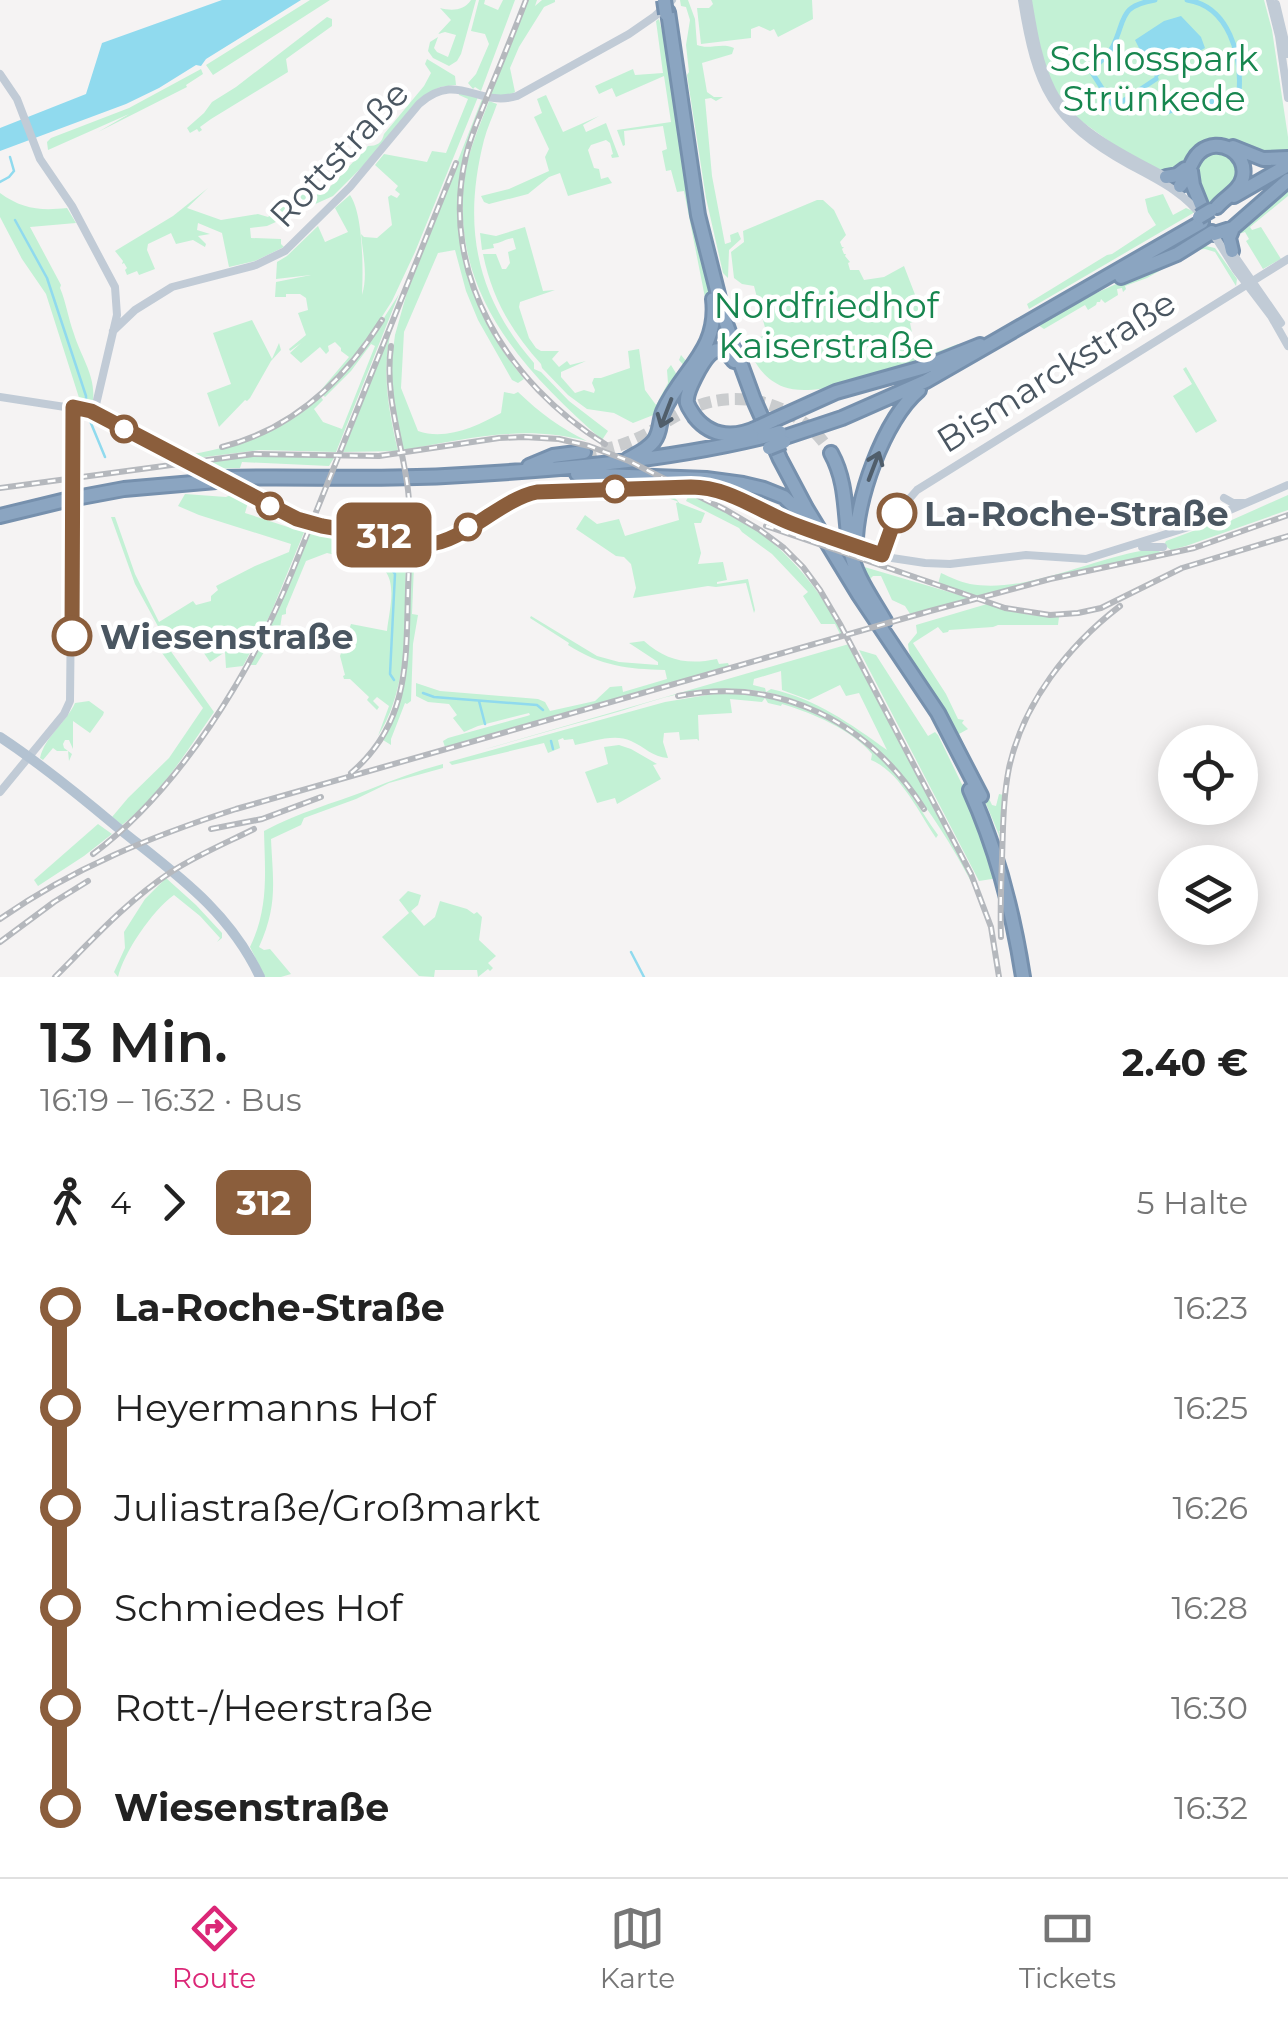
<!DOCTYPE html>
<html lang="de">
<head>
<meta charset="utf-8">
<style>
	:root { --surface:#fff; --page:#f2f2f2; --text:#222; --muted:#767676; --line:#e0e0e0; --accent:#db2777 }
	body { margin:0; font-family:Montserrat,sans-serif; background:var(--page); color:var(--text); height:100vh; display:flex; flex-direction:column; font-size:38px; white-space:nowrap }
	* { box-sizing:border-box; margin:0 }
	p { font-size:32px; color:var(--muted) }
	.icon { flex:none; width:55px; height:55px; fill:none; stroke:currentColor; stroke-width:2; stroke-linecap:round; stroke-linejoin:round }
	.map { position:relative; height:977px; overflow:hidden }
	.sheet { display:flex; flex-direction:column; background:var(--surface); flex:1 }
	.sheet>* { flex:none }
	.badge { padding:0 20px; border-radius:15px; font-size:35px; line-height:65px }
	.fabs { position:absolute; left:1158px; top:725px; display:grid; gap:20px }
	.fabs a { display:grid; place-items:center; width:100px; height:100px; border-radius:50%; background:var(--surface); box-shadow:0 5px 25px #0003; font-size:50px }
	.map>.badge { position:absolute; translate:-50% -50%; box-shadow:0 0 0 5px #fff }
	.legs { display:flex; align-items:center; gap:15px; height:110px; padding:0 40px; font-size:32px }
	.legs p { margin-inline-start:auto }
	.head { display:flex; align-items:center; justify-content:space-between; height:170px; padding:0 40px }
	h1 { font-size:55px; font-weight:600; line-height:75px }
	ul { padding:0 40px; list-style:none }
	li { display:flex; align-items:center; gap:35px; height:100px; font-size:38px }
	li i { display:grid; place-items:center; width:15px; height:100%; margin:0 12px; background:currentColor }
	li i::after { content:''; width:25px; height:25px; margin:-12px; border:8px solid; border-radius:50%; background:var(--surface) }
	li p { margin-inline-start:auto }
	li:first-child i { background:linear-gradient(#0000 50%,currentColor 0) }
	li:last-child i { background:linear-gradient(currentColor 50%,#0000 0) }
	.menu { display:flex; justify-content:space-around; align-items:center; height:140px; border-top:2px solid var(--line); background:var(--surface); font-size:28px; color:var(--muted) }
	.menu a { display:grid; justify-items:center; gap:5px }
	.menu .selected { color:var(--accent) }
	.map>svg:first-child { display:block }
</style>
</head>
<body>
<div class="map">
<svg width="1288" height="977" viewBox="0 0 1288 977">
	<rect width="100%" height="100%" fill="#f5f3f3"/>
	<path fill="#c3f1d5" fill-rule="evenodd" d="M310,0h20l-117,75 -7,-10z
		M471,0h5l-15,54 -4,7 -8,5 -16,-8 -5,-7 2,-9 8,-5 -4,11 3,4 11,5 8,-22 -11,-3 -7,2 13,-14 -11,-12c11,3 24,3 31,-8z
		M479,0h6l-1,4 14,6 5,-10h12l-34,91 -6,-4 -2,2 -5,-6 8,-9 13,-30 -4,-10 -14,-3z
		M528,0h9l-2,6 7,-6h13v2l-11,5 -25,40 -9,21 5,24 -6,3h-20z
		M680,0h8l7,19 2,26c12,5 25,-3 37,3l-2,6 -30,9 5,29 7,5h9l-7,4 -5,-3 -6,1 7,77 13,68 6,-2 -1,-7 8,-3 3,7 -12,11 -1,28 -5,-5 -17,-75 -19,-123 2,-3 -3,-27 4,-25 -4,-13 -5,-1z
		M711,0h101l1,19 -35,18 -4,-8 -4,2 -11,-5 -8,3v9l-50,6 -4,-36h12l4,-4z
		M1030,0h234l8,30 16,107v18l-13,1 -54,-16 -31,15 -11,16 -14,3 -41,-22 -47,-34 -23,-27 -12,-33z
		M327,17l5,2v7l-46,33 2,13 -77,47 -11,8 2,3 -3,2 -2,-3 -7,4 -3,-5 17,-15 8,-11 24,-15z
		M659,19l12,51 21,148 20,88 -1,20 -4,13 -20,30 -8,-9 2,-5 5,6 17,-23 7,-15 -26,-132 -7,1 -6,-22 -5,1 -4,-20 5,-2 -4,-23 -39,5 1,14 -2,1 -6,-16 54,-8 -7,-46 -48,21 -4,-9 -13,6 -4,-8 38,-17 2,6 28,-2 -7,-52z
		M427,59l28,17 1,9 -16,2 -15,8 -60,69 -32,32 -66,30 -17,2 1,10 30,1v5l3,3 -29,14 -26,6 -7,-34 -24,-10 -1,7 13,4 -12,2 8,8 -1,3 -12,-7 -17,4 -5,-11 -2,1 -21,10 -1,6 8,19 -16,6 -2,-4 -10,4 -2,-5 2,-2 -3,-5 -2,1 1,-3 -8,-10 58,-35 35,-28 -21,20 34,12 37,-6 10,3 28,-24 32,-4 40,-43c9,0 14,-3 16,-12l40,-48 7,-13 -6,-9z
		M201,69l2,5 -17,11 1,2 -89,45 31,-18 -81,36 -1,-8 4,-4 78,-30z
		M459,92l19,5 -63,155 -23,49 -32,50 -38,42 -1,-3 28,-33 -8,-6v-3l-6,-6 -7,4 1,5 -3,3 -6,-7 -19,16 -11,-10 11,-10 -11,8 -1,-2 17,-14 -8,-22 10,-3 -2,-12 -6,-4h-14v3h-11l1,-15 35,-7 -35,4 1,-17 10,-6 31,-30 7,16 23,-10 -13,-24 15,-13c14,21 13,77 12,100 6,-19 1,-41 -1,-61l3,3 13,1 15,-13 -4,-28 3,-2 6,3 3,-4 -5,-4 3,-4 -23,-21 9,-11 43,8 5,-11 14,2 22,-54 -9,-4z
		M546,95l17,37 36,-16 -16,9 3,7 20,-9 13,34 -7,1 -1,-3 2,-1 -3,-11 -4,-3 -15,5 -3,5 6,18 5,1 2,10 7,-2 4,6 -44,13 -8,-23 -11,4 -21,17 -39,10 -5,-2 -3,-6 28,-7 40,-18 -4,-14 4,-8 -15,-32 8,-4 -5,-14z
		M482,99l3,1c-7,19 -17,39 -21,59 -18,82 8,157 60,220l-6,4 -6,-3 -34,-60 -12,-29 -11,-41 -17,3 -34,79 -3,56 17,43c28,10 59,-5 83,-18l3,-21 10,2 4,-2c22,21 42,36 69,49 -66,-17 -119,-2 -184,9l-12,-62v-23l4,-30 14,-50z
		M489,101l8,3c-4,12 -10,24 -13,36 -22,87 -8,156 50,223v6l7,3 28,29 39,30 -6,9c-80,-71 -154,-149 -137,-266 4,-25 15,-49 24,-73z
		M1214,148l21,9 5,19 -12,17 -20,12 -15,-30 5,-17z
		M1288,184v12l-38,31 2,3 9,-3 20,32 -18,10 -17,-28 3,-2 -4,-7 -9,3 -4,-3z
		M0,193c22,16 40,18 67,15l9,15 -46,4 31,58 -1,3c6,14 8,30 14,46 7,23 22,42 19,67l-12,3 -35,-110 -24,-35 -22,-42z
		M1163,194l10,21 13,-7 9,4 -166,97 -2,-5 80,-49 5,-1 44,-29 -8,-13 -3,-13z
		M817,200h6l11,10 12,25 -6,7 2,5h2l-2,2 2,5h2l-1,2 5,6 -2,1 2,7h9l5,10 20,-3 20,-11 20,52 -14,5 5,24 6,11 37,-14 1,5c-36,14 -140,52 -175,38 -21,-8 -31,-26 -39,-46l22,-6 -13,-49 -12,-2 -8,-6 -3,-26 13,-10 -1,-11z
		M525,227l18,64 12,-1 -35,12 -1,5 10,31 7,10 5,3h18l-7,8 7,8 8,-6 3,4 16,-4 -25,11v5l14,16 9,-3 10,3 1,-3 -3,-7 2,-5h7l29,-10 -2,-17 11,-2 6,41 11,15 12,-22 -1,-13 4,-5 9,15 -19,32 -28,11 -19,-10 -27,-4 -19,-14 -26,-27 -1,-4c-30,-33 -49,-66 -58,-110h13l6,15h4l4,-6 -2,-11 8,-3 -3,-11c-7,1 -12,5 -20,6l1,4 -12,2 -2,-17 16,3z
		M1201,245l14,3 22,31 -1,7 -21,-34 -10,-3 -9,1 -49,28 -22,8 1,3 -3,3 -1,-4 -5,1 1,6 -13,8 -4,-4 -1,3h-3l-1,3 -8,5 -3,-5 -41,24 -6,-4 54,-30z
		M399,294l-63,158 -77,-2 -70,9 -7,-3c52,-9 99,-23 139,-59l2,3 -9,9 9,13 19,7 33,-83 -4,-2 -20,27 -26,26 -2,-2 40,-44z
		M252,320l20,39 7,-16 2,7 -10,11 -21,37 -3,3 -2,-1 -26,27 -12,-34 24,-9 -18,-51z
		M392,327c-11,44 -4,81 6,124l-55,1z
		M1186,367l31,54 -21,12 -23,-37 19,-12 -9,-15z
		M294,454l41,2 -6,10 -87,-4 -2,6 -33,1 -12,-6 64,-8z
		M237,492l12,7 -4,14 52,17 4,-7 6,2 -36,88 -28,53 -17,2 -1,-16 -15,10 -19,-28 -10,7 5,7 -9,-6 -11,-1 -31,-57 -24,-67h4l20,57 24,48 34,-21 3,4 15,-4v-5l7,-6 -2,-4 39,-20 34,-14 2,-8 -92,-29 -21,-9 7,-12 41,3z
		M670,493l9,9v1l26,10 -4,10h-7l7,30 -3,11 25,-2 4,18 -10,2v2l31,-5 7,31 -1,3 -8,-30 -30,4 -8,-1 -75,12 3,-10 -5,-24 -7,-7 -8,-1 -40,-27 9,-14 12,9 22,-5 6,17 54,-16 -3,-17 3,-1 -11,-4z
		M690,493c16,10 33,17 49,26 47,28 78,66 104,114l-3,1 -5,-10h-14l-18,-28 5,-4 -36,-38 -30,-22 -3,-4 -53,-27z
		M1288,495v15l-102,36 -15,4 -7,-5 2,-4 54,-20 5,2z
		M312,527l34,6 -2,10 29,8 -3,12 -43,-10 -21,8 -20,48v5l-4,1 -2,13 -12,24h-4l-8,13h-7l23,-43z
		M402,542l4,1c-2,63 7,138 -28,193l11,-30 -12,-9 -4,4 6,6 -2,3 -10,-10 2,-3 -19,-18h-6l-1,-3 2,-1 -5,-19 11,-32 36,7c2,-21 14,-59 -13,-67l2,-12 24,6z
		M411,543l11,2 -2,14h-3l-3,6 -2,49 6,1 -5,29 -2,57 -4,3 -2,-1 -14,36v6l-8,-5 14,-30 9,-35z
		M1153,549l13,5 -93,18 -94,26 -41,-14 3,-11c9,4 19,9 29,11 59,10 125,-28 183,-35z
		M861,566l112,33 -61,18 -7,-11 -13,-6 -11,-24h-8l-3,3 3,9 -2,4z
		M987,604l43,11 29,2 -1,8h-60l-5,2 -44,3 -1,2 -5,1 -5,-6 -25,16 33,51 12,25 6,1 -2,3 6,6 -9,5 33,71 4,1 3,-12 5,1 -2,35 -3,1 2,9c-17,-42 -34,-82 -55,-121 -13,-24 -36,-48 -38,-75l9,-11 -1,-8z
		M531,616l66,40 22,6 39,3v-3l-29,-19 15,-2c22,20 44,24 73,18l2,5 9,-1 2,5 -285,79 -2,-6 5,-3 79,-22 3,-1 -1,-2 -51,13 -14,6 -11,-14 4,-3 -8,-11 -21,-2 -12,-6v-13l24,8 98,8 7,3 5,9 45,-10 15,-14 12,-1 1,6 44,-13 -2,-9c-38,-1 -64,-4 -97,-25l1,-2 -39,-25z
		M165,643l49,69c-27,39 -54,83 -92,113l-10,-8 16,-19 41,-40 34,-50 -44,-59 -3,-1v-3z
		M849,644l94,178 35,73c-57,-112 -140,-224 -283,-204 -27,4 -54,14 -81,22 -44,12 -88,25 -132,37zM781,671l1,19 27,10 31,-15 6,11 13,-3 28,57c-36,-26 -71,-51 -116,-61l-5,3 -1,-4 -12,-3 1,-6z
		M859,650l17,5 52,81 7,-4 3,3 36,74 24,69 -19,3z
		M719,693c61,0 125,24 167,67 20,22 34,51 52,75l-2,3c-18,-27 -36,-66 -65,-78l1,-6c-20,-24 -59,-41 -90,-50l-1,2 -13,-3 -3,-5 -3,4 -32,-3 2,14 -34,2 1,26 -2,-2 -17,1 -1,-8 -15,1 -1,9 5,16c-16,-1 -23,-11 -37,-17 -17,-8 -39,1 -56,4l-2,-6 -9,1 -1,-2 -5,2 2,8 -12,5 -4,-10 -92,22 -3,-3 216,-60z
		M89,701l15,11 -1,3 -13,18 -17,-12v28l-4,-9h-4l-2,4 1,4 8,6 -3,7 -1,-10h-11l-4,-3 -10,12 -3,-2c5,-22 26,-35 35,-55z
		M619,745l12,4 26,15 -4,1 8,14 -44,25 -2,-6 -18,5 -12,-31 23,-8 -4,-17z
		M443,764v4l-54,15 -33,16 -52,19 -3,7 -30,14c2,43 7,66 -12,108l5,3 6,-1 21,25 -10,3h-16l-15,-30c19,-39 15,-75 14,-116 36,-19 67,-27 104,-41 24,-10 49,-19 75,-26z
		M98,824l14,10 -28,22 -46,30 -4,-6z
		M166,878l30,27 26,28v5l-5,4 3,-4 -20,-22 -26,-21c-22,16 -50,57 -56,82l-4,-5 11,-24 -1,-16 21,-33z
		M408,891l13,4 -3,10 -7,6 13,15 11,-9 5,-16 27,8 7,5 3,-2 5,5 -3,23 17,16 -8,7 5,5 -3,3 -2,-2 -10,8 -1,-7h-42l-1,7 -15,-1 -37,-39 27,-24 -10,-13z"/>
	<path fill="#90daee" d="M222,0h79l-95,59 -5,7 -5,-1 -37,23 -33,16 -126,47v-23l86,-34 16,-51z
		M1181,16l20,21 4,11 -42,23 -7,8 -8,-14 1,-6 -3,-5h-4l-7,-14 29,-19z"/>
	<g fill="none" stroke-linecap="round" stroke-linejoin="round">
		<path stroke="#90daee" stroke-width="2.5" d="M0,182l9,-5 5,-6 -4,-14
			M15,220l32,58 39,118v7
			M88,416l17,41
			M371,558l15,4 9,12 -5,100 4,6
			M423,693l11,4 103,8 6,5
			M479,701l6,23
			M551,741l2,8
			M631,952l13,25"/>
		<path stroke="#90daee" stroke-width="5" d="M1155,0c-37,6 -29,20 -42,46 -5,10 -14,17 -22,25l23,36 42,-28
			M1151,92l8,17 6,3 67,-15 7,-5c3,-36 -10,-86 -52,-92"/>
		<path stroke="#caccce" stroke-width="12" stroke-dasharray="12 6" stroke-linecap="butt" d="M584,452c24,-2 45,-8 66,-20 15,-9 30,-20 47,-26 50,-19 107,2 134,47"/>
		<g stroke="#7690ad" stroke-width="18">
			<path id="highway" d="M668,12l30,203 26,103 30,82 26,59 26,49 53,87 79,118 43,83
				M1233,147l30,12 25,-1
				M1191,171l2,14 8,20
				M1166,177l11,-2 8,-6
				M1180,186c9,-10 10,-26 20,-34 19,-16 48,1 43,25 -3,14 -18,20 -26,30
				M1234,196l54,-31
				M1214,234l19,-6 55,-48
				M1232,251l-3,-13 4,-10
				M1121,277l56,-23 35,-22
				M734,361l-9,-11c-7,0 -9,-1 -15,4 -8,8 -25,38 -23,49 2,6 5,9 8,14 17,21 41,21 64,10
				M774,420l62,-28 89,-25 55,-22
				M782,438l60,-20 84,-37 276,-159
				M831,453c17,31 13,62 19,95 4,27 22,50 35,73
				M628,459c9,-5 19,-9 26,-18 7,-9 5,-19 9,-29 19,-43 56,-61 50,-113
				M529,466l24,-10 31,-4
				M577,474l129,5 37,5 21,5 20,8 22,21
				M223,478c74,-2 148,2 222,-2 107,-6 214,-14 318,-39
				M76,498l48,-9 92,-8
				M0,516l70,-17
				M856,548c-2,-45 28,-129 63,-158
				M970,790c27,60 43,122 53,187"/>
		</g>
		<path stroke="#c1cbd6" stroke-width="8" d="M1022,0c14,87 29,121 108,165 28,15 54,27 74,54
			M1028,0c5,30 10,63 24,90 22,43 76,66 116,88
			M1270,0l9,36 9,62
			M1276,4l12,50
			M0,74l17,25 23,60 32,47 43,81 2,28 -23,98
			M1214,235l22,35 35,46 17,30
			M1229,248l52,75
			M113,331l22,-21 37,-23 84,-22 29,-14 65,-64 69,-83c38,-34 59,4 98,-8l112,-62 26,-18 17,-16
			M0,397l91,14 191,101 40,14 106,18 12,-1 77,-44 16,-7 137,-4h42l27,10 43,22 28,10
			M1224,498l9,5h11
			M859,547l33,11 33,5 25,1 76,-9 60,4 109,-34 93,-40
			M1142,547h21
			M881,555l16,-42 20,-23 371,-231
			M0,792l64,-78 6,-13 3,-294"/>
		<path stroke="#b3c2d1" stroke-width="10" d="M0,737c41,27 79,58 117,90 57,46 111,82 143,150"/>
		<use href="#highway" stroke="#8ba5c1" stroke-width="12"/>
		<g stroke="#b5b8bd" stroke-width="6">
			<path id="rail" d="M526,0c-12,31 -24,61 -37,92 -8,21 -18,42 -23,64 -28,118 42,228 139,288
				M222,447c71,-18 122,-66 160,-127
				M0,488l253,-34 126,2 120,-18 25,-1 35,2 30,7 40,15 97,49 34,20 24,18 19,19 17,23 20,34 131,250 20,53 8,50
				M766,526l239,82 45,7 28,-2 23,-5 81,-40 106,-32
				M678,696c102,-20 191,26 246,113
				M351,773c59,-50 55,-113 57,-183 1,-33 4,-67 0,-100 -6,-49 -24,-94 -17,-144
				M211,829l51,-10 59,-22
				M93,854c87,-65 159,-183 199,-282l164,-409
				M0,919c73,-51 152,-83 236,-110l694,-198 120,-32 144,-31 94,-33
				M1001,937c-1,-26 0,-51 1,-77 1,-31 1,-62 7,-92 14,-65 59,-122 111,-162
				M0,942l54,-40 34,-21
				M55,977c36,-36 72,-76 116,-105 26,-17 55,-29 83,-43"/>
		</g>
		<use href="#rail" stroke="#fff" stroke-width="2.5" stroke-dasharray="8" stroke-linecap="butt"/>
		<g stroke="#7690ad" stroke-width="18" stroke-linecap="butt">
			<path id="highway-bridge" d="M664,0l2,14
				M1199,217l12,-7
				M759,427l15,-7
				M763,437l17,-5
				M769,448l15,-6
				M210,479l13,-1
				M70,492l6,-1"/>
		</g>
		<path stroke="#c1cbd6" stroke-width="8" d="M810,530l49,17"/>
		<use href="#highway-bridge" stroke="#8ba5c1" stroke-width="12"/>
	</g>
	<defs><path id="oneway-shaft" d="M-6 0H5M1.5-3L5.5 0L1.5 3" fill="none" stroke-width="1.6" stroke-linecap="round" stroke-linejoin="round" transform="scale(2.5)"/></defs>
	<g stroke="#505e6b">
		<use href="#oneway-shaft" transform="translate(666 413) rotate(111)"/>
		<use href="#oneway-shaft" transform="translate(874 466) rotate(-69)"/>
	</g>
	<g fill="none" stroke-linecap="round" stroke-linejoin="round">
		<g stroke="#fff" stroke-width="22">
			<path id="line-1" d="M72,636l1,-229 18,4 206,108 25,7 106,18c34,-1 73,-45 109,-52l154,-5c38,0 67,24 102,37 29,11 59,21 89,31l15,-42"/>
		</g>
		<use href="#line-1" stroke="#8b5e3c" stroke-width="15"/>
	</g>
	<g fill="#fff" stroke="#8b5e3c" stroke-width="5">
		<circle cx="124" cy="429" r="12"/>
		<circle cx="615" cy="489" r="12"/>
		<circle cx="270" cy="506" r="12"/>
		<circle cx="897" cy="513" r="18"/>
		<circle cx="468" cy="527" r="12"/>
		<circle cx="72" cy="636" r="18"/>
	</g>
	<g text-anchor="middle" dominant-baseline="central" stroke-width="9" stroke-linejoin="round" paint-order="stroke">
		<g font-size="35" fill="#17864f" stroke="#fff">
			<text x="1154" y="58">Schlosspark<tspan x="1154" dy="40">Strünkede</tspan></text>
			<text x="826" y="305">Nordfriedhof<tspan x="826" dy="40">Kaiserstraße</tspan></text>
		</g>
		<g font-size="35" fill="#4a5661" stroke="#fff">
			<text transform="translate(339 154) rotate(-47)">Rottstraße</text>
			<text transform="translate(1056 371) rotate(-32)">Bismarckstraße</text>
		</g>
		<g font-size="35" font-weight="bold" fill="#4a5661" stroke="#fff" text-anchor="start">
			<text x="924" y="513">La-Roche-Straße</text>
			<text x="100" y="636">Wiesenstraße</text>
		</g>
	</g>
</svg>
<div class="fabs">
<a><svg class="icon" aria-label="locate" viewBox="0 0 24 24"><circle cx="12" cy="12" r="6"/><path d="M12 2v4M12 18v4M2 12h4M18 12h4"/></svg></a>
<a><svg class="icon" aria-label="layers" viewBox="0 0 24 24"><path d="M12 4l9 5-9 5-9-5zM3 14l9 5 9-5"/></svg></a>
</div>
<b class="badge" style="left:384px;top:535px;background:#8b5e3c;color:#fff">312</b>
</div>
<section class="sheet">
<div class="head"><div><h1>13 Min.</h1><p>16:19 – 16:32 · Bus</p></div><b>2.40 €</b></div>
<div class="legs"><svg class="icon" aria-label="walk" viewBox="0 0 24 24"><circle cx="13" cy="4" r="2"/><path d="M13 8l-2 6 4 7M11 14l-3 7M7 12l3-4h3l4 4"/></svg>4<svg class="icon" aria-label="forward" viewBox="0 0 24 24"><path d="M9 5l7 7-7 7"/></svg><b class="badge" style="background:#8b5e3c;color:#fff">312</b><p>5 Halte</p></div>
<ul>
<li><i style="color:#8b5e3c"></i><b>La-Roche-Straße</b><p>16:23</p></li>
<li><i style="color:#8b5e3c"></i><span>Heyermanns Hof</span><p>16:25</p></li>
<li><i style="color:#8b5e3c"></i><span>Juliastraße/Großmarkt</span><p>16:26</p></li>
<li><i style="color:#8b5e3c"></i><span>Schmiedes Hof</span><p>16:28</p></li>
<li><i style="color:#8b5e3c"></i><span>Rott-/Heerstraße</span><p>16:30</p></li>
<li><i style="color:#8b5e3c"></i><b>Wiesenstraße</b><p>16:32</p></li>
</ul>
</section>
<nav class="menu">
<a class="selected"><svg class="icon" aria-label="directions" viewBox="0 0 24 24"><path d="M12 3l9 9-9 9-9-9zM9 14v-3h6M13 9l2 2-2 2"/></svg>Route</a>
<a><svg class="icon" aria-label="map" viewBox="0 0 24 24"><path d="M3 6l6-2 6 2 6-2v14l-6 2-6-2-6 2zM9 4v14M15 6v14"/></svg>Karte</a>
<a><svg class="icon" aria-label="tickets" viewBox="0 0 24 24"><path d="M3 7h18v10H3zM15 7v10"/></svg>Tickets</a>
</nav>
</body>
</html>
